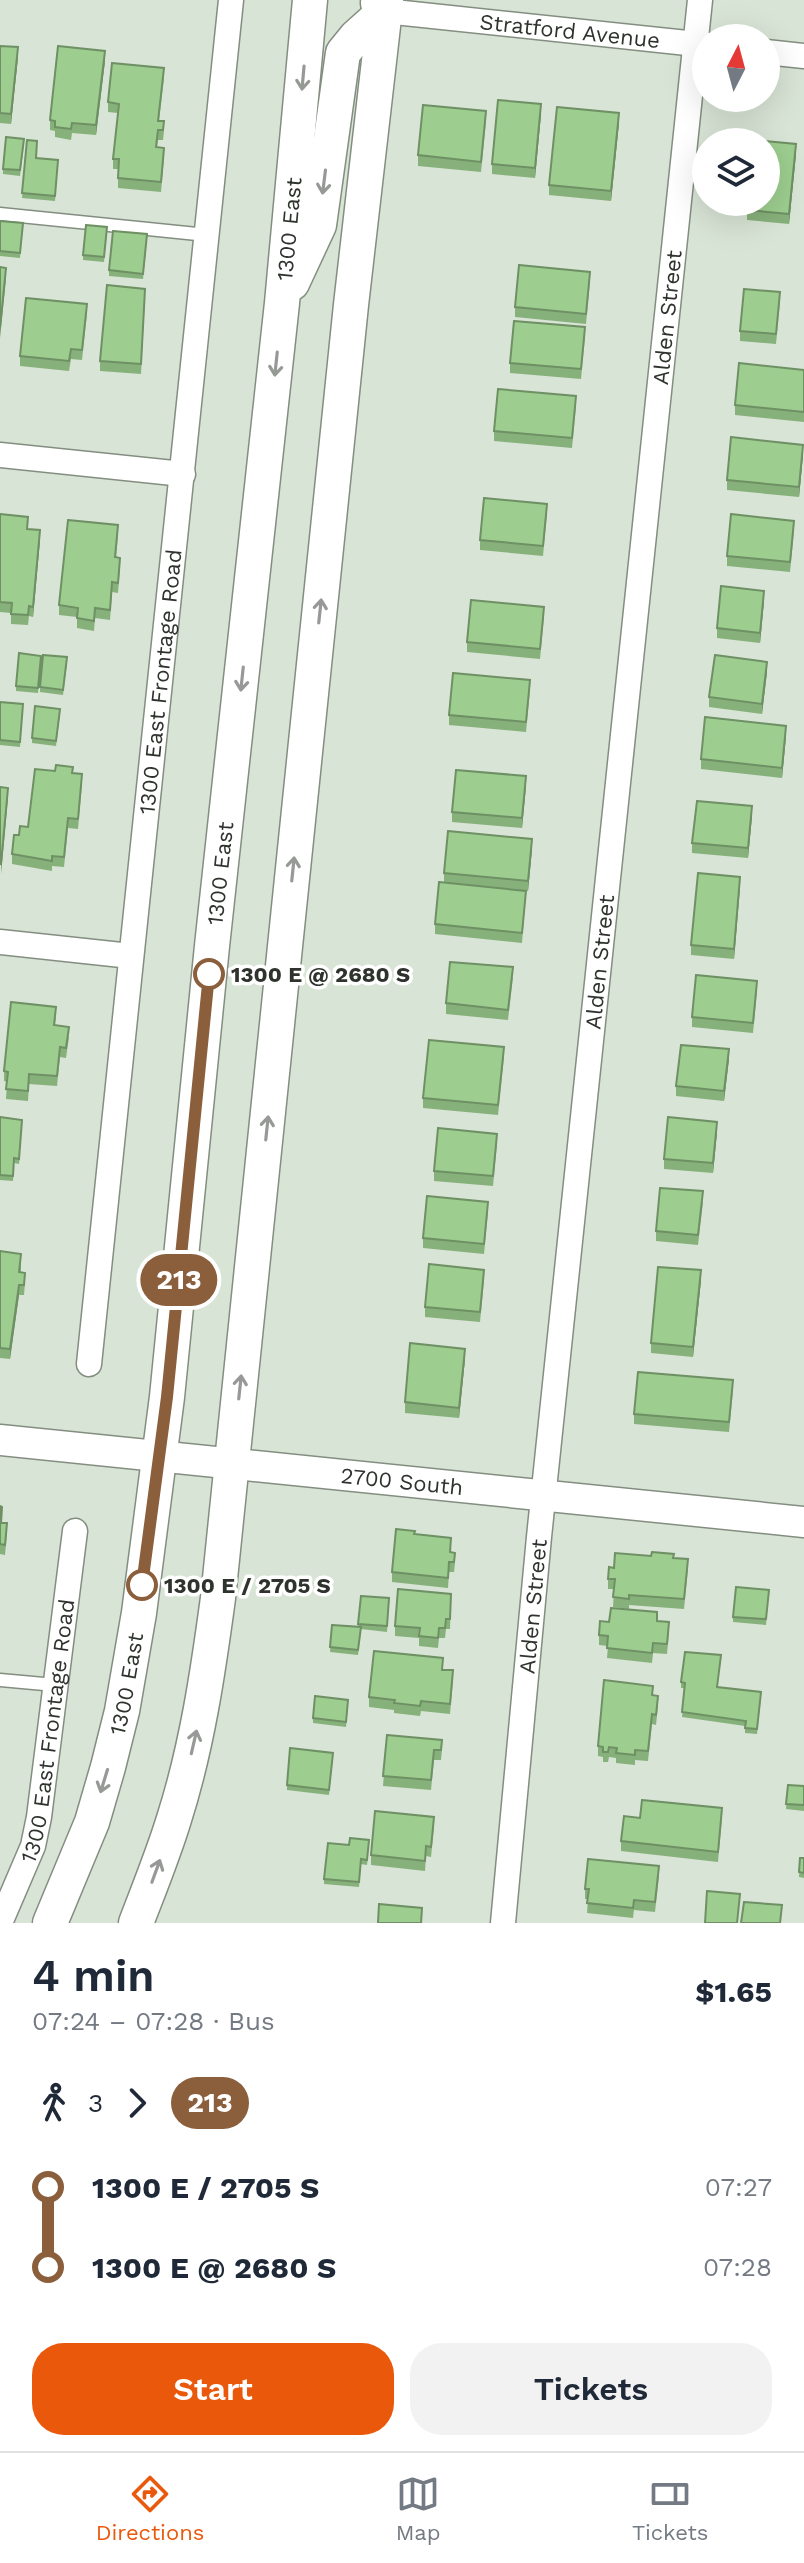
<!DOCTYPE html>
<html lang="en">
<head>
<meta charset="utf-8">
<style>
	:root { --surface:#fff; --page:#f2f2f3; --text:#1f2937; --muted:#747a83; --line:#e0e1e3; --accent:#ea580c }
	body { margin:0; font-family:"Work Sans",sans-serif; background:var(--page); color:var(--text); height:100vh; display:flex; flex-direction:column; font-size:30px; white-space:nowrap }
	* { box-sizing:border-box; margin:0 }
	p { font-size:26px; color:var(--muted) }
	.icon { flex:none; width:44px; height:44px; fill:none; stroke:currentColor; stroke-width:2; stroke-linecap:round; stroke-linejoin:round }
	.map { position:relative; height:1923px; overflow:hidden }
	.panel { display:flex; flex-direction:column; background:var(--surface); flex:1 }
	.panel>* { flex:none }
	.badge { padding:0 16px; border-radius:26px; font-size:28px; line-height:52px }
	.needle { width:52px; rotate:6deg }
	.controls { position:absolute; left:692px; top:24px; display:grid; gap:16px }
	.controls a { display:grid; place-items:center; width:88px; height:88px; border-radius:50%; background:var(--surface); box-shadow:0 8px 32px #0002; font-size:40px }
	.map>.badge { position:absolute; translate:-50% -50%; box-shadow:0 0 0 4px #fff }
	.legs { display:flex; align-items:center; gap:12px; height:88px; padding:0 32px; font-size:26px }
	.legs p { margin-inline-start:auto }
	.headline { display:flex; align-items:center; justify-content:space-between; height:136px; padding:0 32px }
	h1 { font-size:44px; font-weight:600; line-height:60px }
	.action { display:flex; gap:16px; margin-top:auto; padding:16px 32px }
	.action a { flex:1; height:92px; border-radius:32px; background:var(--accent); color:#fff; font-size:32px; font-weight:600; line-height:92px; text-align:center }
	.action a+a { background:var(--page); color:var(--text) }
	ul { padding:0 32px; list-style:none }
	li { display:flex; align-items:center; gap:28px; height:80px; font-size:30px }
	li i { display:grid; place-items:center; width:12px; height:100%; margin:0 10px; background:currentColor }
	li i::after { content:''; width:20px; height:20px; margin:-10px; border:6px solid; border-radius:50%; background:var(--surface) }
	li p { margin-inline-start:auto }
	li:first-child i { background:linear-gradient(#0000 50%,currentColor 0) }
	li:last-child i { background:linear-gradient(currentColor 50%,#0000 0) }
	.menu { display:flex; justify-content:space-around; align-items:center; height:112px; border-top:2px solid var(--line); background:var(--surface); font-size:22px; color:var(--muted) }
	.menu a { display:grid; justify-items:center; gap:4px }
	.menu .selected { color:var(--accent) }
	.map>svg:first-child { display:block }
</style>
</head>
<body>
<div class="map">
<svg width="804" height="1923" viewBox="0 0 804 1923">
	<rect width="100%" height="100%" fill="#d8e4d5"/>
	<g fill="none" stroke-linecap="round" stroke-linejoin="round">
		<g stroke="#838e80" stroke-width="15">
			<path id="service" d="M0,214l207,21
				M0,1680l55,5"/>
		</g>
		<g stroke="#838e80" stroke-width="27">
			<g id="minor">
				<path id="s1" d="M385,11l321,34"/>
				<path d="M766,52l38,4"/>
				<path d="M0,455l183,19"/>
				<path d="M0,942l131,14"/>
				<path id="s2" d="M89,1364l142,-1364"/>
				<path id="s3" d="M0,1923l33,-77 6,-29 36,-286"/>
				<path id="s4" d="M503,1923l36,-386 161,-1537"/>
			</g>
		</g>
		<g stroke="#838e80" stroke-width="33">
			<g id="tertiary">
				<path id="s5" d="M0,1440l804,82"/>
			</g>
		</g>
		<g stroke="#838e80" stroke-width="37">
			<g id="secondary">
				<path d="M292,283l27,-58 24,-172 13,-16 29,-26 -7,-8"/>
				<path id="s6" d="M50,1923l42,-101 16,-55 14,-56 17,-98 28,-216 45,-451 70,-643 28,-303"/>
				<path d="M136,1923c13,-34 27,-68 38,-104 23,-72 34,-147 44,-221l133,-1293 35,-305"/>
			</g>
		</g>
		<use href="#service" stroke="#fff" stroke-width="12"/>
		<use href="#minor" stroke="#fff" stroke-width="24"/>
		<use href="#tertiary" stroke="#fff" stroke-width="30"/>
		<use href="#secondary" stroke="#fff" stroke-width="34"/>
	</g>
	<path fill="#87b17b" d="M0,46l18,11 -7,67 -11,-1z
		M105,61l-9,74 -24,-2 -1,7 -16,-3v-6l-5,-1v-10z
		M164,78l-5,43 5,10 -1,9h-5l-1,7 7,11 -3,34 -43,-4v-19h-5v-10l5,-46 -10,-1v-10z
		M541,114l-6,64 -43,-4v-10z
		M486,121l-5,51 -63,-6v-11z
		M619,123l-8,78 -62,-6v-10z
		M27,140l9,18 22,2 -3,41 -33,-3z
		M24,144l-4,32 -17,-2v-5z
		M796,154l-7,70 -42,-4v-10z
		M0,221l23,2 -3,35 -20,-2z
		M107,232l-3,30 -21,-2v-5z
		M147,239l-4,40 -34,-3v-6z
		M590,282l-4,42 -71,-7v-10z
		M145,299l-4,75 -41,-3v-10z
		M780,302l-4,42 -36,-3v-10z
		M87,314l-5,46 -11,-1 -2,12 -49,-5v-10z
		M585,337l-4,42 -71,-6v-10z
		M804,370v52l-69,-7v-10z
		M576,406l-4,42 -78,-7v-10z
		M803,455l-4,42 -72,-7v-10z
		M0,514l28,15 12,11 -7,77 -4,-1 -1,9 -17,-1v-11l-11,-1z
		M547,514l-4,42 -63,-6v-10z
		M794,531l-4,41 -63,-6v-10z
		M118,535l-2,23 4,10 -2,25 -6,-1 -2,28 -15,-2 -1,13 -17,-3v-11l-18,-2v-10z
		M764,601l-4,42 -43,-5v-10z
		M544,617l-4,42 -73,-7v-10z
		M41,656l-3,37 -22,-2v-5z
		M67,663l-4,32 -23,-3v-5z
		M767,672l-5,42 -53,-7v-10z
		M530,690l-4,42 -77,-7v-10z
		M0,702l23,2 -3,43 -20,-2z
		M60,714l-4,32 -24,-3v-5z
		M786,736l-4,42 -81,-9v-10z
		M73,773l9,11 -4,45 -10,-1 -4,39 -12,-1v5l-40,-7v-10l7,-19 9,-8z
		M526,786l-4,42 -70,-6v-10z
		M752,816l-4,42 -56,-5v-10z
		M532,849l-4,42h-2l-4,52 -87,-9v-10l9,-42v-9z
		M740,887l-6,72 -43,-4v-10z
		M513,977l-5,43 -62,-6v-11z
		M757,991l-4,42 -61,-6v-10z
		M56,1017l-1,8 14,12 -3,21 -6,-1 -3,29 -28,-2 -1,17 -22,-2 1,-17 -3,-1v-10z
		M504,1057l-6,58 -75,-7v-10z
		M729,1059l-5,42 -48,-5v-10z
		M0,1117l22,3 -3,44 -5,-1 -1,18 -13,-1z
		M717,1132l-4,41 -49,-4v-10z
		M497,1144l-4,42 -59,-5v-10z
		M703,1202l-5,43 -42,-4v-10z
		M488,1212l-4,42 -61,-6v-10z
		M0,1251l21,13v8l4,11 -1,12h-5l-9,64 -10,-1z
		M484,1280l-4,42 -55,-5v-10z
		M701,1280l-8,77 -42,-4v-10z
		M465,1359l-6,59 -54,-5v-11z
		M733,1390l-4,42 -95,-8v-10z
		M0,1506l2,17 5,10 -2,22 -5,-1z
		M451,1552l4,11 -1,9h-5l-1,16 -56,-6v-10z
		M674,1558l14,11 -4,40 -55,-4v4l-16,-2 1,-18h-6v-10l6,-11z
		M769,1590l-3,35 -33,-3v-5z
		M451,1594l-1,35h-4l-1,9h-6l-1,10 -19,-2v-8l-24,-2v-10z
		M361,1596l28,2 -2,34 -26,-3 -3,26 -28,-3 2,-27 26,2z
		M657,1621l12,11 -2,22 -14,-1 -1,10 -45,-5 1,-12 -9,-1v-10z
		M721,1660l-4,27 44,10 -4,37 -12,-1v-7l-63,-9 3,-29h-4v-6z
		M443,1670l10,10 -3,34 -29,-3 -1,5 -26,-3v-3l-25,-3v-10z
		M653,1695l5,11 -2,19 -4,-1 -4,37 -13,-1v5l-19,-2v-5l-7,-1 -1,5h-5v-5l-5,-1v-10z
		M348,1705l-2,22 -33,-4v-5z
		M387,1735l55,15 -1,10h-7l-3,30 -48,-4z
		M333,1753l-4,42 -42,-5v-5z
		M788,1785l16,1v25l-18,-2z
		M640,1818h82l-4,44 -97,-11v-10z
		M434,1827l-3,30 -5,-1 -1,15 -54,-6v-10z
		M369,1840l-2,25 -6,-1 -2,23 -35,-3v-5l25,-34z
		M800,1858h4v20l-5,-1z
		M659,1876l-4,36 -21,-2 -1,8 -46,-5 1,-14h-3v-10z"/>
	<path fill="#6e9064" d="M18,47v10l-7,67v-10z
		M105,51v10l-9,74v-10z
		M541,104v10l-6,64v-10z
		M619,113v10l-8,78v-10z
		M796,144v10l-7,70v-10z
		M6,268v10l-6,60v-10z
		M803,445v10l-4,42v-10z
		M40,530v10l-7,77v-10z
		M764,591v10l-4,42v-10z
		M767,662v10l-5,42v-10z
		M786,726v10l-4,42v-10z
		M526,776v10l-4,42v-10z
		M8,788v10l-7,76v-10z
		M752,806v10l-4,42v-10z
		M532,839v10l-4,42v-10z
		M740,877v10l-6,72v-10z
		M729,1049v10l-5,42v-10z
		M717,1122v10l-4,41v-10z
		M701,1270v10l-8,77v-10z
		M19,1285v10l-9,64v-10z
		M465,1349v10l-6,59v-10z"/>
	<path fill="#9dce8f" stroke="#6e9064" stroke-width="2" d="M0,46l18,1 -7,67 -11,-1z
		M58,46l47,5 -9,74 -24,-2 -1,6 -16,-2v-6l-5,-1z
		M112,63l52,5 -6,53h6l-1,9h-5l-2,17 8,1 -3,34 -43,-4 1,-19h-6l6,-55 -11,-2z
		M498,100l43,4 -6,64 -43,-4z
		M423,105l63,6 -5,51 -63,-7z
		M557,107l62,6 -8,78 -62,-6z
		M6,137l18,2 -4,31 -17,-1z
		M27,140l10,1 -1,17 22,2 -3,36 -33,-3z
		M754,140l42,4 -7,70 -42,-4 1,-8h18v-60h-13z
		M0,221l23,2 -3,30 -20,-2z
		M86,225l21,2 -3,30 -21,-2z
		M113,231l34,3 -4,40 -34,-4z
		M519,265l71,7 -4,42 -71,-7z
		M0,267l6,1 -6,60z
		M107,285l38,4 -4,75 -41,-3z
		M744,289l36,3 -4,42 -36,-3z
		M26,298l61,6 -5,46 -11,-1 -2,12 -49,-5z
		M514,321l71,6 -4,42 -71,-6z
		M739,363l65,7v42l-69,-7z
		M498,389l78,7 -4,42 -78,-7z
		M731,437l72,8 -4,42 -72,-7z
		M484,498l63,6 -4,42 -63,-6z
		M0,514l28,3 -1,12 13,1 -7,77 -4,-1 -1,9 -17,-1 1,-11 -12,-1z
		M731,514l63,7 -4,41 -63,-6z
		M68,520l50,5 -3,32 5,1 -2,25 -6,-1 -2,28 -15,-2 -1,13 -17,-3 1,-10 -19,-3z
		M721,586l43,5 -4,42 -43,-5z
		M471,600l73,7 -4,42 -73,-7z
		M19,653l22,3 -3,32 -22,-2z
		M43,655l24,2 -4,33 -23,-3z
		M715,655l52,7 -5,42 -53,-7z
		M453,673l77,7 -4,42 -77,-7z
		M0,702l23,2 -3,38 -20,-2z
		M35,706l25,3 -4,32 -24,-3z
		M705,717l81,9 -4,42 -81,-9z
		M56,765l17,2 -1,6 10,1 -4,45 -10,-1 -4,39 -12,-1v5l-40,-7 2,-19h5l1,-9 8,1 7,-58 20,2z
		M456,770l70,6 -4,42 -70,-6z
		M0,787l8,1 -7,76h-1z
		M697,801l55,5 -4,42 -56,-5z
		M448,831l84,8 -4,42 -84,-8z
		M698,873l42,4 -6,72 -43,-4z
		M439,882l87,9 -4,42 -87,-9z
		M450,962l63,5 -5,43 -62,-7z
		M696,975l61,6 -4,42 -61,-6z
		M11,1002l45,5 -2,18 15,2 -3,21 -6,-1 -3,29 -28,-2 -1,17 -22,-2 2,-17 -4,-1z
		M429,1040l75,7 -6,58 -75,-7z
		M681,1045l48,4 -5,42 -48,-5z
		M0,1117l22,3 -3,39 -5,-1 -1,18 -13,-1z
		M668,1117l49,5 -4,41 -49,-4z
		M438,1128l59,6 -4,42 -59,-5z
		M660,1188l43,3 -5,44 -42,-4z
		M427,1196l61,6 -4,42 -61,-6z
		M0,1251l21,3 -2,18 6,1 -1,12h-5l-9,64 -10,-1z
		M429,1264l55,6 -4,42 -55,-5z
		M658,1267l43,3 -8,77 -42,-4z
		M410,1343l55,6 -6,59 -54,-6z
		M638,1372l95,8 -4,42 -95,-8z
		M0,1506l2,1 -1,16h6l-2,22 -5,-1z
		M396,1529l19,2 -1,3 37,4 -1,14 5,1 -1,9h-5l-1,16 -56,-6z
		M652,1552l22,2 -1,4 15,1 -4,40 -55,-4v4l-16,-2 2,-18h-7l1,-12 5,1 1,-15 36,3z
		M736,1587l33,3 -3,29 -33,-2z
		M398,1589l53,5 -1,25h-4l-1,9h-6l-1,10 -19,-2 1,-8 -25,-2z
		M361,1596l28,2 -2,28 -29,-2z
		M611,1608l46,4v9l12,1 -2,22 -14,-1 -1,10 -45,-5 1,-12 -9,-1 1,-14 9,1z
		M332,1625l29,2 -3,23 -28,-3z
		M374,1651l69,7 -1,12h11l-3,34 -29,-3 -1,5 -26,-3 1,-3 -26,-3z
		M685,1652l36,3 -4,32 44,5 -4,37 -12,-1 1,-7 -64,-9 3,-29 -4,-1z
		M604,1680l49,6 -1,9 6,1 -2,19 -4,-1 -4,37 -13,-1v5l-19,-2 1,-5 -8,-1 -1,5h-5v-5l-5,-1z
		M315,1696l33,4 -2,22 -33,-4z
		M387,1735l55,5 -1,10h-7l-3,30 -48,-4z
		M290,1748l43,5 -4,37 -42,-5z
		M788,1785l16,1v19l-18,-1z
		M642,1800l80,8 -4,44 -97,-11 3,-25 16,2z
		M375,1811l59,6 -3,30 -5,-1 -1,15 -54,-6z
		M350,1838l19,2 -2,20 -6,-1 -2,23 -35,-3 4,-36 21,2z
		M800,1858h4v15l-5,-1z
		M588,1859l71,7 -4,36 -21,-2 -1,8 -46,-5 2,-14h-4z
		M707,1891l33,3 -3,29h-32z
		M744,1902l38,3 -2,18h-39z
		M379,1904l43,4 -1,15h-43z"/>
	<defs><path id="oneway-shaft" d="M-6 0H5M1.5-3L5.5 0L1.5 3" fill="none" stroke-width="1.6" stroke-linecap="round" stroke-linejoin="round" transform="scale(2)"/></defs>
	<g stroke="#969996">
		<use href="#oneway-shaft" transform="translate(303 78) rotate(95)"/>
		<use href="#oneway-shaft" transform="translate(324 182) rotate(97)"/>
		<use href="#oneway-shaft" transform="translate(276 364) rotate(96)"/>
		<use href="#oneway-shaft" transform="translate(320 611) rotate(-84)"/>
		<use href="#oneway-shaft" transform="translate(242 679) rotate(96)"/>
		<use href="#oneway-shaft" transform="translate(293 869) rotate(-84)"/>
		<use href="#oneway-shaft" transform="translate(267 1128) rotate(-84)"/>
		<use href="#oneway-shaft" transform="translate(240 1387) rotate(-84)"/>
		<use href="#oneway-shaft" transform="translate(194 1742) rotate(-77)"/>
		<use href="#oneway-shaft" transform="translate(104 1781) rotate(107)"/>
		<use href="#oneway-shaft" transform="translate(156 1871) rotate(-70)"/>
	</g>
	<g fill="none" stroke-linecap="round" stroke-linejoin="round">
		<g stroke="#fff" stroke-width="18">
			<path id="line-1" d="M142,1585l25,-188 42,-423"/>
		</g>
		<use href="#line-1" stroke="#8b5e3c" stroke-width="12"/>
	</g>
	<g fill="#fff" stroke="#8b5e3c" stroke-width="4">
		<circle cx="209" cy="974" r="14"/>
		<circle cx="142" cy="1585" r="14"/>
	</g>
	<g text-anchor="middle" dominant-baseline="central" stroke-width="7" stroke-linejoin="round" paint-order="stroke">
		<g font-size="22" fill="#2e332d" stroke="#fff">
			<text stroke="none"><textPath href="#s1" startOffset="186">Stratford Avenue</textPath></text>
			<text stroke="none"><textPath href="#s6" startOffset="1716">1300 East</textPath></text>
			<text stroke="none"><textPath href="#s4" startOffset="1614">Alden Street</textPath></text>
			<text stroke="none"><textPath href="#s2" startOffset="686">1300 East Frontage Road</textPath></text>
			<text stroke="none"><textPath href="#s6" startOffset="1068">1300 East</textPath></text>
			<text stroke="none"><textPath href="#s4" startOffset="966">Alden Street</textPath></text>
			<text stroke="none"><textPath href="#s5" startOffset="404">2700 South</textPath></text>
			<text stroke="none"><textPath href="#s4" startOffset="318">Alden Street</textPath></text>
			<text stroke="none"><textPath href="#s6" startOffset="252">1300 East</textPath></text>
			<text stroke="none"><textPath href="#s3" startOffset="200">1300 East Frontage Road</textPath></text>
		</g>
		<g font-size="22" font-weight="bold" fill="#2e332d" stroke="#fff" text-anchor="start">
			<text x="231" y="974">1300 E @ 2680 S</text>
			<text x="164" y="1585">1300 E / 2705 S</text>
		</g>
	</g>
</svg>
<div class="controls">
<a><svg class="needle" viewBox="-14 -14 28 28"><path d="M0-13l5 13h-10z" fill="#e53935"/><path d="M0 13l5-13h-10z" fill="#747a83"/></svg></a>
<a><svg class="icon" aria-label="layers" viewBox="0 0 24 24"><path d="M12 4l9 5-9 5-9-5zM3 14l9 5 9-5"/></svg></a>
</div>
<b class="badge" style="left:179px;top:1280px;background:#8b5e3c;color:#fff">213</b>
</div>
<section class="panel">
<div class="headline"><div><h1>4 min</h1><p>07:24 – 07:28 · Bus</p></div><b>$1.65</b></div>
<div class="legs"><svg class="icon" aria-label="walk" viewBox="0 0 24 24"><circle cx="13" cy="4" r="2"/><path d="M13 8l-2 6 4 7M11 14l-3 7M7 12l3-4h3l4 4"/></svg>3<svg class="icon" aria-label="forward" viewBox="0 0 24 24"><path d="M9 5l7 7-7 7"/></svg><b class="badge" style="background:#8b5e3c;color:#fff">213</b></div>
<ul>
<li><i style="color:#8b5e3c"></i><b>1300 E / 2705 S</b><p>07:27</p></li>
<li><i style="color:#8b5e3c"></i><b>1300 E @ 2680 S</b><p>07:28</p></li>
</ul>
<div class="action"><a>Start</a><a>Tickets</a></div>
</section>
<nav class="menu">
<a class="selected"><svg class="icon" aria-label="directions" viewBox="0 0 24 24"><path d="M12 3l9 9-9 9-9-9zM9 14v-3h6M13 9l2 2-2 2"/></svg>Directions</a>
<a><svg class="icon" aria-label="map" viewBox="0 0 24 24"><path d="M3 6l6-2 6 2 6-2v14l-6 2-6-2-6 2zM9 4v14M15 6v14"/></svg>Map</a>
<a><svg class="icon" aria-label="tickets" viewBox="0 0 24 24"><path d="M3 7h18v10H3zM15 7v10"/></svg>Tickets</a>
</nav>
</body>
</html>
